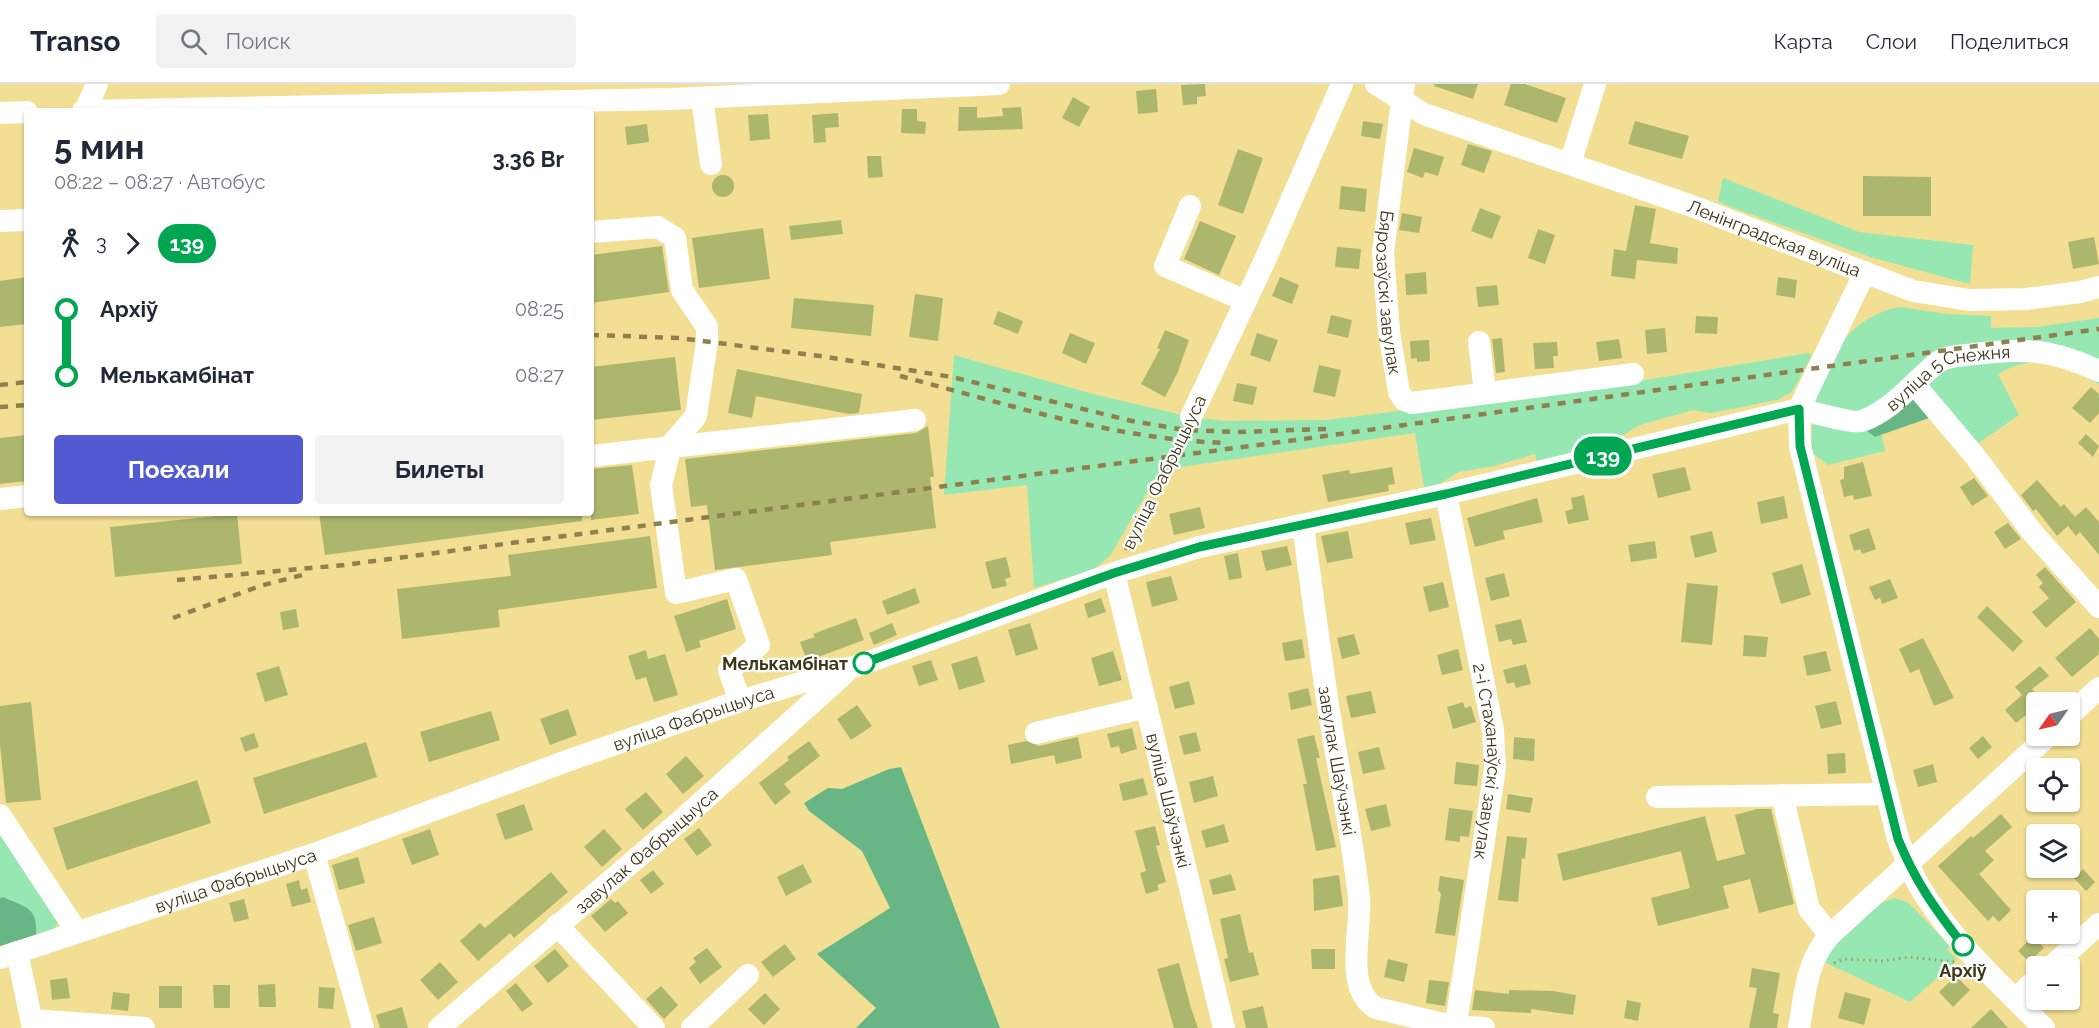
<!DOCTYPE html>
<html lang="ru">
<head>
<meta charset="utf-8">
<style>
	:root { --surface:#fff; --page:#f2f2f3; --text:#1f2937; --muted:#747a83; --line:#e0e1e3; --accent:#515ad0 }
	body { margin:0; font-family:Raleway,sans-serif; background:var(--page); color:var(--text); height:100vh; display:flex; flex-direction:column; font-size:22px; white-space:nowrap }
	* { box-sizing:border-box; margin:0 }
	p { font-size:20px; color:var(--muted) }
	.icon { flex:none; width:33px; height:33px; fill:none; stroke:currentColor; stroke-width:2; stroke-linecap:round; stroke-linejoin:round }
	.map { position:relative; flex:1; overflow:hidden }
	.details { position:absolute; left:24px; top:24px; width:570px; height:408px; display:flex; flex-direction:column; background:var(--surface); border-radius:6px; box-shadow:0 2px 4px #0004 }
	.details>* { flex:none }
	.badge { padding:0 12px; border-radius:20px; font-size:21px; line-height:39px }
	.needle { width:39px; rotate:236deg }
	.tools { position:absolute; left:2026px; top:608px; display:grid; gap:12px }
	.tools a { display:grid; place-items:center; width:54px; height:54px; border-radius:6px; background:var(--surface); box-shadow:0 2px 4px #0004; font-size:30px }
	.map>.badge { position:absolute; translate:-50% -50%; box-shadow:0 0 0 3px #fff }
	.legs { display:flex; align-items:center; gap:9px; height:66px; padding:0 30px; font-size:20px }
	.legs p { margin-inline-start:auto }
	.head { display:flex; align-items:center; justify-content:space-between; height:102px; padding:0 30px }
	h1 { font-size:33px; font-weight:700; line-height:45px }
	.cta { display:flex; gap:12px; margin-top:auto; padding:12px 30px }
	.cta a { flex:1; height:69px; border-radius:6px; background:var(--accent); color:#fff; font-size:24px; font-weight:700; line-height:69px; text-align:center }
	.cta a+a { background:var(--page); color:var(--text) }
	ul { padding:0 30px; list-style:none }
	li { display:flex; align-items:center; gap:21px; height:66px; font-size:22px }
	li i { display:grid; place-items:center; width:9px; height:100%; margin:0 8px; background:currentColor }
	li i::after { content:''; width:15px; height:15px; margin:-8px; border:4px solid; border-radius:50%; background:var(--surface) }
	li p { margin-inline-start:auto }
	li:first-child i { background:linear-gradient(#0000 50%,currentColor 0) }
	li:last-child i { background:linear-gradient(currentColor 50%,#0000 0) }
	header { display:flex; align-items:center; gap:36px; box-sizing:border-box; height:84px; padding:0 30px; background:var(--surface); border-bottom:2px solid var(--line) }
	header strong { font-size:28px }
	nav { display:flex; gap:33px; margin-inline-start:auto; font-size:21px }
	.search { width:420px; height:54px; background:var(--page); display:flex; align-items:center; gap:15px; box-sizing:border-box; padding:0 21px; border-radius:6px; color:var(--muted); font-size:22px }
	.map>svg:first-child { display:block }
</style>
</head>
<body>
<header>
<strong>Transo</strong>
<div class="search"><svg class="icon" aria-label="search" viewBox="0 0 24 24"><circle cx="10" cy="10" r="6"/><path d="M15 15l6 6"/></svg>Поиск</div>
<nav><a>Карта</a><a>Слои</a><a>Поделиться</a></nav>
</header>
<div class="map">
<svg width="2099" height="944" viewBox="0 0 2099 944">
	<rect width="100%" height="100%" fill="#f3df94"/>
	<path fill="#97e7b3" d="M1723,94l136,54 114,13 -3,39 -100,-27 -139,-50 -13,-6z
		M1900,223l47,7 44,2v12l46,-1 62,-9v66c-35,-19 -63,-32 -101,-10l21,41 -55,38 -41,-52 -42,32 4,18 -57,14 -16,-12c-3,-60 21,-134 88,-146z
		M1808,269l4,2 -20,37 -15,8 -66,13 -18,-3 -53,15 -27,16 -76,22 -2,-9 -41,12 -35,6 -20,12 -15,4 -9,-55 -255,37 -50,86 -17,14 -59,18 -7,-103 -83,10 10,-140 143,40 94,22 35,4 100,-1 313,-39z
		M0,742l59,95 -5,8 -18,6 -33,-38 -3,1z
		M1895,814l14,5 41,43 -3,3 10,11 -47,42 -88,-41c12,-19 51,-59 73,-63z"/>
	<path fill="#68b685" d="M1907,311l16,6 6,17 -54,19 -8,-6z
		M901,683l99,261h-144l20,-20 -59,-54 73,-46 -28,-57 -53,-40 -5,-8 24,-15 14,1 47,-20z
		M3,813c22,10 35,10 33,38l-36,11v-48z"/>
	<path fill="#acb66d" d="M1205,0l1,12 -9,1v7l-14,1 -2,-20z
		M1435,0h43l-5,15 -39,-13z
		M1511,0h14l41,14 -9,25 -53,-18z
		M1156,5l2,23 -20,2 -2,-23z
		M1073,13l17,10 -11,20 -17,-9z
		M959,23h18v11l26,-2 -1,-8 19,-1 2,22 -65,2z
		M902,25h15v12l9,1 -1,12 -24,-1z
		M838,29l1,14 -14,1 1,14 -12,1 -2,-28z
		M768,30l2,25 -20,2 -2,-26z
		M1363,37l20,3 -3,15 -19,-3z
		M1635,37l54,15 -7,23 -54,-15z
		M647,40l2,18 -22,3 -2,-18z
		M1468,60l24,7 -8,22 -23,-8z
		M1414,64l30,9 -6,19 -13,-4 -2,6 -16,-6z
		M1238,65l25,9 -20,56 -25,-9z
		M867,72h14l2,21 -15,1z
		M712 102a11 11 0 1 1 22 0a11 11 0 1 1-22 0Z
		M1863,92l68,1v39h-68z
		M1341,102l26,3 -2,23 -26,-3z
		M1635,121l21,4 -6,34 28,5 -1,16 -40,-4 -2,19 -24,-3 3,-27 12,2z
		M1480,124l21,8 -9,23 -21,-8z
		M1402,129l20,4 -3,16 -20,-3z
		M841,136l2,14 -52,6 -2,-14z
		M1200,137l36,15 -17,39 -35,-16z
		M763,144l7,51 -71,9 -7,-50z
		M1538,145l17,6 -10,29 -17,-6z
		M2094,153l5,27 -26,5 -5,-27z
		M662,162l7,46 -78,11v-48z
		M1337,163l24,2 -2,20 -24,-2z
		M1426,188l1,22 -21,1 -1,-21z
		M27,193v47l-27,3v-46z
		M1280,193l19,8 -7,19 -20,-8z
		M1778,193l19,3 -2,18 -19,-3z
		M1497,201l2,20 -21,2 -2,-20z
		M915,210l28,4 -5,43 -29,-4z
		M794,214l80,7 -3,31 -80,-8z
		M998,227l25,10 -5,13 -25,-10z
		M1331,231l21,5 -4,18 -21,-5z
		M1696,232l22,1 -1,17 -22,-1z
		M1665,244l2,24 -20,2 -2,-24z
		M1165,246l24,10 -12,34 -12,23 -24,-13 19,-35 -3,-1z
		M1070,249l25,10 -9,21 -24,-11z
		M1257,249l21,7 -8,22 -20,-7z
		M1502,254l3,34 -9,1 -4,-34z
		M1619,255l3,19 -23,3 -3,-19z
		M1429,256l1,21 -13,1v-4l-6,1 -1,-18z
		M1557,258l1,14h-5l1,12 -19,1 -2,-26z
		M675,273l6,53 -90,10v-53z
		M1319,281l22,5 -6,27 -22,-5z
		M737,285l125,25 -3,19 -10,1 -93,-18 -4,22 -24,-5z
		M1237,299l20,4 -4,18 -20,-4z
		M2091,303l8,7v19l-9,10 -18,-15z
		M928,342l6,51h-4l6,51 -106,14 2,13 -117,15 -8,-65 -16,2 -6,-48 231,-26z
		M2086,350l13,12 -6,11 -15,-14z
		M27,351v46l-27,3v-46z
		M1863,378l9,34 -18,4 -1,-5 -9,2 -4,-17 4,-1v-12z
		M632,381l7,49 -48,6v-51z
		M1392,383l3,17 -7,1 1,6 -61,11 -6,-27 27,-5 1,4z
		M1685,383l6,23 -33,8 -6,-24z
		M1974,394l14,18 -16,10 -12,-19z
		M2037,396l24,27 3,-3 11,13 11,-10 13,15v33l-19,-23 -4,4 -8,-10 -11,10 -21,-27 -3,2 -12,-16z
		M1584,411l5,25 -21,4 -3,-13 8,-2 -2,-11z
		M1784,412l4,22 -27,6 -4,-22z
		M1537,414l6,24 -40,9 2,8 -30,8 -8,-29z
		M1200,423l5,21 -31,7 -5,-21z
		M319,429h263v8l-257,34z
		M237,430l5,50 -127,13 -5,-50z
		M1431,434l5,22 -26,5 -5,-22z
		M2008,439l13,16 -16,10 -11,-17z
		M1869,444l7,21 -14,5 -2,-5 -6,2 -5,-16z
		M1348,447l5,27 -26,5 -6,-27z
		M1712,447l5,21 -22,6 -5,-22z
		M650,452l7,52 -159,22 2,17 -98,12 -5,-50 114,-13 -3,-21z
		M1655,457l2,17 -26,4 -3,-17z
		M1287,462l5,19 -26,6 -5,-20z
		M1238,469l4,25 -13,2 -5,-24z
		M1006,473l5,20 -6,2 2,7 -15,3 -7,-27z
		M1802,480l9,31 -30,9 -9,-31z
		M2045,483l31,35 -30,26 -14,-16 17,-14 -10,-11 4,-4 -7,-8z
		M1504,489l6,23 -19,5 -6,-23z
		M1171,492l7,24 -26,7 -6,-25z
		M1890,495l8,19 -16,6 -2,-6 -5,2 -6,-13z
		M1443,498l6,25 -20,5 -6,-25z
		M1687,499l31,3 -6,59 -31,-3z
		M915,504l5,15 -33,12 -5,-14z
		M1101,514l5,14 -18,6 -4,-14z
		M727,515l9,30 -37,12 2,6 -15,5 -12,-36z
		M1987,522l36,35 -10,11 -36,-35z
		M296,525l3,18 -16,3 -3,-18z
		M856,534l8,22 -57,21 -7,-19 15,-5 -2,-3z
		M1521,535l6,23 -14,3 -2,-6 -12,3 -4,-17z
		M892,539l5,12 -23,10 -5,-12z
		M1030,539l8,26 -22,7 -8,-26z
		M2090,544l9,11v15l-27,23 -17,-19z
		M1354,550l6,20 -18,5 -5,-21z
		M1744,551l24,2 -2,20 -23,-1z
		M1923,554l31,60 -20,8 -15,-37 -9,4 -11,-24z
		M1302,555l3,19 -20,3 -3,-18z
		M1458,565l5,21 -21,5 -5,-20z
		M646,566l2,9 17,-5 13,41 -24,7 -8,-25 -10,3 -8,-24z
		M1113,567l9,29 -23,6 -8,-28z
		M1826,567l5,20 -24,5 -4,-20z
		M977,572l8,26 -26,8 -8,-26z
		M931,576l7,20 -19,6 -7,-20z
		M1526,580l5,20 -15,4 -2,-6 -7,2 -4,-14z
		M279,582l9,29 -23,7 -9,-29z
		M2040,582l9,10 -17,13 10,12 -5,1v4l-21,17 -11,-13 17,-15 -7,-8z
		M1189,597l6,23 -20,5 -6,-22z
		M1308,604l4,17 -21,5 -3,-17z
		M1371,607l5,22 -25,5 -5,-22z
		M1836,617l6,23 -21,5 -6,-23z
		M31,618l10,98 -35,3 -6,-59v-38z
		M1463,618l2,6 6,-2 5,16 -23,7 -6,-22z
		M857,621l15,21 -21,14 -14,-21z
		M568,625l9,26 -27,10 -10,-26z
		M491,627l9,29 -71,22 -9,-30z
		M1132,644l5,21 -16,5 -2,-8 -8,2 -4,-14z
		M1196,648l5,19 -17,4 -5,-19z
		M254,649l5,14 -14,5 -5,-14z
		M1314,651l6,23h-4l20,89 -20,4 -13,-67h4l-10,-45z
		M1983,652l9,11 -14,12 -9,-11z
		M1078,653l4,21 -26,6 -2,-9 -43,9 -3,-19 18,-4 13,5z
		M1514,653l21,2 -1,22 -21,-2z
		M809,657l11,15 -36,28 7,8 -16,13 -16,-22 30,-23 -2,-3z
		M366,658l11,35 -113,37 -11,-36z
		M1379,663l6,22 -22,5 -5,-22z
		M1845,669l1,20 -18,1 -1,-20z
		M686,672l18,20 -21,18 -17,-20z
		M1456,678l23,3 -2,21 -23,-2z
		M1933,680l4,18 -19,5 -5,-17z
		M1213,692l5,20 -24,7 -5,-21z
		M1143,694l5,17 -25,6 -4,-17z
		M197,696l14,43 -144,47 -14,-42z
		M646,708l17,20 -20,18 -18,-21z
		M1508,710l25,4 -3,15 -24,-4z
		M524,720l9,26 -28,10 -9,-26z
		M1386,720l5,22 -20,5 -6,-22z
		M1449,724l24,3 -4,26 -9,-1v6l-15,-2z
		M1757,725h14l23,95 -35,9 -9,-34 -27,7 6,22 -71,18 -7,-28 39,-10 -9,-37 -118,30 -6,-27 148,-38 12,45 28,-7 -10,-39z
		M2001,730l11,13 -27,24 9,9 -15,14 32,36 -12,12 -6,-6 -5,5 -50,-55 33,-30 2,2z
		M1224,740l5,18 -23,6 -5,-17z
		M1155,742l5,19 -4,1 10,36 -9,3 2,5 -13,4 -6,-21 6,-2 -11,-40z
		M699,744l13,17 -15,11 -13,-17z
		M430,745l9,26 -27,10 -10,-26z
		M604,745l18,20 -20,18 -18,-20z
		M1507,752l20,2 -2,21 -3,-1 -4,44 -20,-2z
		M358,773l7,26 -26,7 -7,-25z
		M803,780l9,18 -26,14 -9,-19z
		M2083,785l12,13 -9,9 -12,-13z
		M653,786l11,14 -13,10 -11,-14z
		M551,788l17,20 -54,46 -4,-5 -32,28 -18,-20 20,-18 5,5z
		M1231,790l5,16 -23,5 -4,-15z
		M1339,791l4,31 -29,5 -1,-32z
		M1440,792l24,4 -9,56 -20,-3 6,-39 -3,-4z
		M299,796l2,10 6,-2 4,14 -19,5 -6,-23z
		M244,815l5,20 -15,3 -5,-19z
		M611,815l4,4 3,-2 10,12 -23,19 -14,-16z
		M1240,830l9,39 4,-1 6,23 -29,7 -6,-23 4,-1 -8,-39z
		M374,833l8,26 -26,8 -8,-26z
		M2033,852l11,12 -15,14 -11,-11z
		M785,860l11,15 -23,18 -12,-15z
		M707,864l15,19 -22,17 -11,-16 7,-6 -3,-4z
		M555,865l14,17 -21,17 -14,-17z
		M1311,865h24v20h-23z
		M1388,875l20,5 -4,18 -20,-5z
		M440,878l18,20 -20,18 -18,-20z
		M1179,879l12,45 7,20h-24l-17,-59z
		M1752,884l28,5 -7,40 6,1 -2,14h-28l8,-40 -8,-1z
		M1956,892l14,14 -17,17 -14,-15z
		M67,894l3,20 -18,2 -2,-20z
		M1429,896l20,2 -4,24 -19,-3z
		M516,899l17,21 -11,8 -16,-21z
		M275,900l1,23h-17l-1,-22z
		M213,901h17v23h-16z
		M159,902h23v22h-23z
		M661,902l17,19 -14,14 -18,-20z
		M319,903l16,1 -2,21 -15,-1z
		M1475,906l34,4v-4l44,1 23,4 -3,20 -42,-6v4l-59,-3z
		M113,908l17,2 -2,17 -17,-2z
		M1845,908l26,7 -7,26 -26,-7z
		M765,909l15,16 -16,16 -16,-16z
		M1627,916l14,3 -3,18 -14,-3z
		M1263,922l5,22h-22l-4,-17z
		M402,923l6,21h-28l-4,-13z
		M1991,925l17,19h-37z"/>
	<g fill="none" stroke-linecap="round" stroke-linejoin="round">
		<path stroke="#a5965e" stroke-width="3" stroke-dasharray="1.5 4.5" stroke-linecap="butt" d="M1125,466l59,-117
			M1834,879l10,-4 39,2 26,-4 45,5"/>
		<g stroke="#fff" stroke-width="22">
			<path id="s1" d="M1376,0l48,30 268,92 221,85 56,9 57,-1 54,-7 19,-5"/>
			<path id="s2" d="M1404,0l-21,169 6,79 10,60 5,8 8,3 221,-29"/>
			<path d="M702,14l9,66"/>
			<path d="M83,27l587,-12 329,-15"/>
			<path d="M85,27l12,-27"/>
			<path d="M0,29l27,-1"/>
			<path d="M1570,80l25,-80"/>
			<path d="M1190,122l-25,60 81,35"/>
			<path d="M0,137l27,-1"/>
			<path d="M591,148l67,-5 17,11 7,52 25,37v15l-11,74 -25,29 -10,40 15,108 60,-14 23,66 -30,25 11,31"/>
			<path d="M1865,188l-66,137 1,37 98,393c8,20 16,40 28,58 32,49 77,90 118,131"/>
			<path d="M1479,258l6,51"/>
			<path d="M1915,301l59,70 58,77 67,75"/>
			<path d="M1191,333l74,-157 77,-176"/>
			<path d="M591,372l324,-36"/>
			<path id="s3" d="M1446,410l47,236 2,38 -38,249 -6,11"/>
			<path d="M0,415l27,-3"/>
			<path id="s4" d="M1303,441c8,60 16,120 25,180 10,64 24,128 31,193 3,33 -16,90 17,110l76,18 32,2"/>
			<path id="s5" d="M1114,489l110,455"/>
			<path d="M2070,631l29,-27"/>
			<path d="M1036,649l111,-26"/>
			<path d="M1782,711l27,114 21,26"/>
			<path d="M1657,713l230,-3"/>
			<path d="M0,731l77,117"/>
			<path d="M314,770l49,174"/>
			<path d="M557,841l97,103"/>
			<path d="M17,868l16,76"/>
			<path id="s6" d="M0,874l314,-104 264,-97 162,-56 123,-37 251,-91 85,-26 247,-53 353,-85c12,3 55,15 63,12 31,-11 51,-39 76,-59 10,-7 24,-6 36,-8 51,-6 78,-5 125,17"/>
			<path d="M2052,882l47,-42"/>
			<path d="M2015,915l22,-20"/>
			<path d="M32,936l112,8"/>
			<path id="s7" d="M439,944l247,-212 159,-143"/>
			<path d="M692,944l56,-53"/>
			<path d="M1799,944c6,-34 7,-66 31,-93l219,-200"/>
		</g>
		<path stroke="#8e814f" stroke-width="4.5" stroke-dasharray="8 8" stroke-linecap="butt" d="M591,251l88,3 148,19 125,20 180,44 53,9 52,2 89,-3
			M900,292c107,28 216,64 328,67
			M0,301l27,-3
			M0,323l27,-2
			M177,496l167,-15 952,-125 803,-111
			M173,534l87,-32 46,-12"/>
	</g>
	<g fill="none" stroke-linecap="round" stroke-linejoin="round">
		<g stroke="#fff" stroke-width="14">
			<path id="line-1" d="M864,579l250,-90 85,-26 247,-53 353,-85 1,37 98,393c17,42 37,70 65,106"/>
		</g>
		<use href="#line-1" stroke="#00a651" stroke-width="9"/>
	</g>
	<g fill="#fff" stroke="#00a651" stroke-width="3">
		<circle cx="864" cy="579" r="10"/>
		<circle cx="1963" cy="861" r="10"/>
	</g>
	<g text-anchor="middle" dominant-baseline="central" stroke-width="4.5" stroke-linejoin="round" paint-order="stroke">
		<g font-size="18" fill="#3d3517" stroke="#fff">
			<text stroke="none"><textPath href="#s1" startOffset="428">Ленінградская вуліца</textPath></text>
			<text stroke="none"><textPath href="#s2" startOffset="210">Бярозаўскі завулак</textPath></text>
			<text stroke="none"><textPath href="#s6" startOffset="2048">вуліца 5 Снежня</textPath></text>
			<text transform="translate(1164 388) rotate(-64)">вуліца Фабрыцыуса</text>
			<text stroke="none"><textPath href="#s6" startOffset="734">вуліца Фабрыцыуса</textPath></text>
			<text stroke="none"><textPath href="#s4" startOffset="238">завулак Шаўчэнкі</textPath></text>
			<text stroke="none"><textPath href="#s3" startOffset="272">2-і Стаханаўскі завулак</textPath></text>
			<text stroke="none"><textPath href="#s5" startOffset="234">вуліца Шаўчэнкі</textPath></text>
			<text stroke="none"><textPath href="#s7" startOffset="273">завулак Фабрыцыуса</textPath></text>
			<text stroke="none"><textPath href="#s6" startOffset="248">вуліца Фабрыцыуса</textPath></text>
		</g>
		<g font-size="18" font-weight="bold" fill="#3d3517" stroke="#fff" text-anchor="end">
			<text x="848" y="579">Мелькамбінат</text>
			<text x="1963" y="886" text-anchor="middle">Архіў</text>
		</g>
	</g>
</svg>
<div class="tools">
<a><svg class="needle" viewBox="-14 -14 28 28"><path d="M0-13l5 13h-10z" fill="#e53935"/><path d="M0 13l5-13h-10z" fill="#747a83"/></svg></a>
<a><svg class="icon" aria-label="locate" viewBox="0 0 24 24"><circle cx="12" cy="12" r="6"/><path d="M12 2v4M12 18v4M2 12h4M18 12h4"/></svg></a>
<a><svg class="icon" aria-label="layers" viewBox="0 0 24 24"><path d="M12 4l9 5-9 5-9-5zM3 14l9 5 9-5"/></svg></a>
<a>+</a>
<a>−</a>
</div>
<b class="badge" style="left:1603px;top:372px;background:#00a651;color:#fff">139</b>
<section class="details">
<div class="head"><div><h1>5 мин</h1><p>08:22 – 08:27 · Автобус</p></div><b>3.36 Br</b></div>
<div class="legs"><svg class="icon" aria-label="walk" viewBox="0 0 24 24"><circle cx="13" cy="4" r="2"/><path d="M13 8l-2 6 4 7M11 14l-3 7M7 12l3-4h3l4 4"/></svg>3<svg class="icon" aria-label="forward" viewBox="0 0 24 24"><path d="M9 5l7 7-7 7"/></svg><b class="badge" style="background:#00a651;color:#fff">139</b></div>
<ul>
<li><i style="color:#00a651"></i><b>Архіў</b><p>08:25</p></li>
<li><i style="color:#00a651"></i><b>Мелькамбінат</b><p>08:27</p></li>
</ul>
<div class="cta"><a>Поехали</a><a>Билеты</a></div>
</section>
</div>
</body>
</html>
